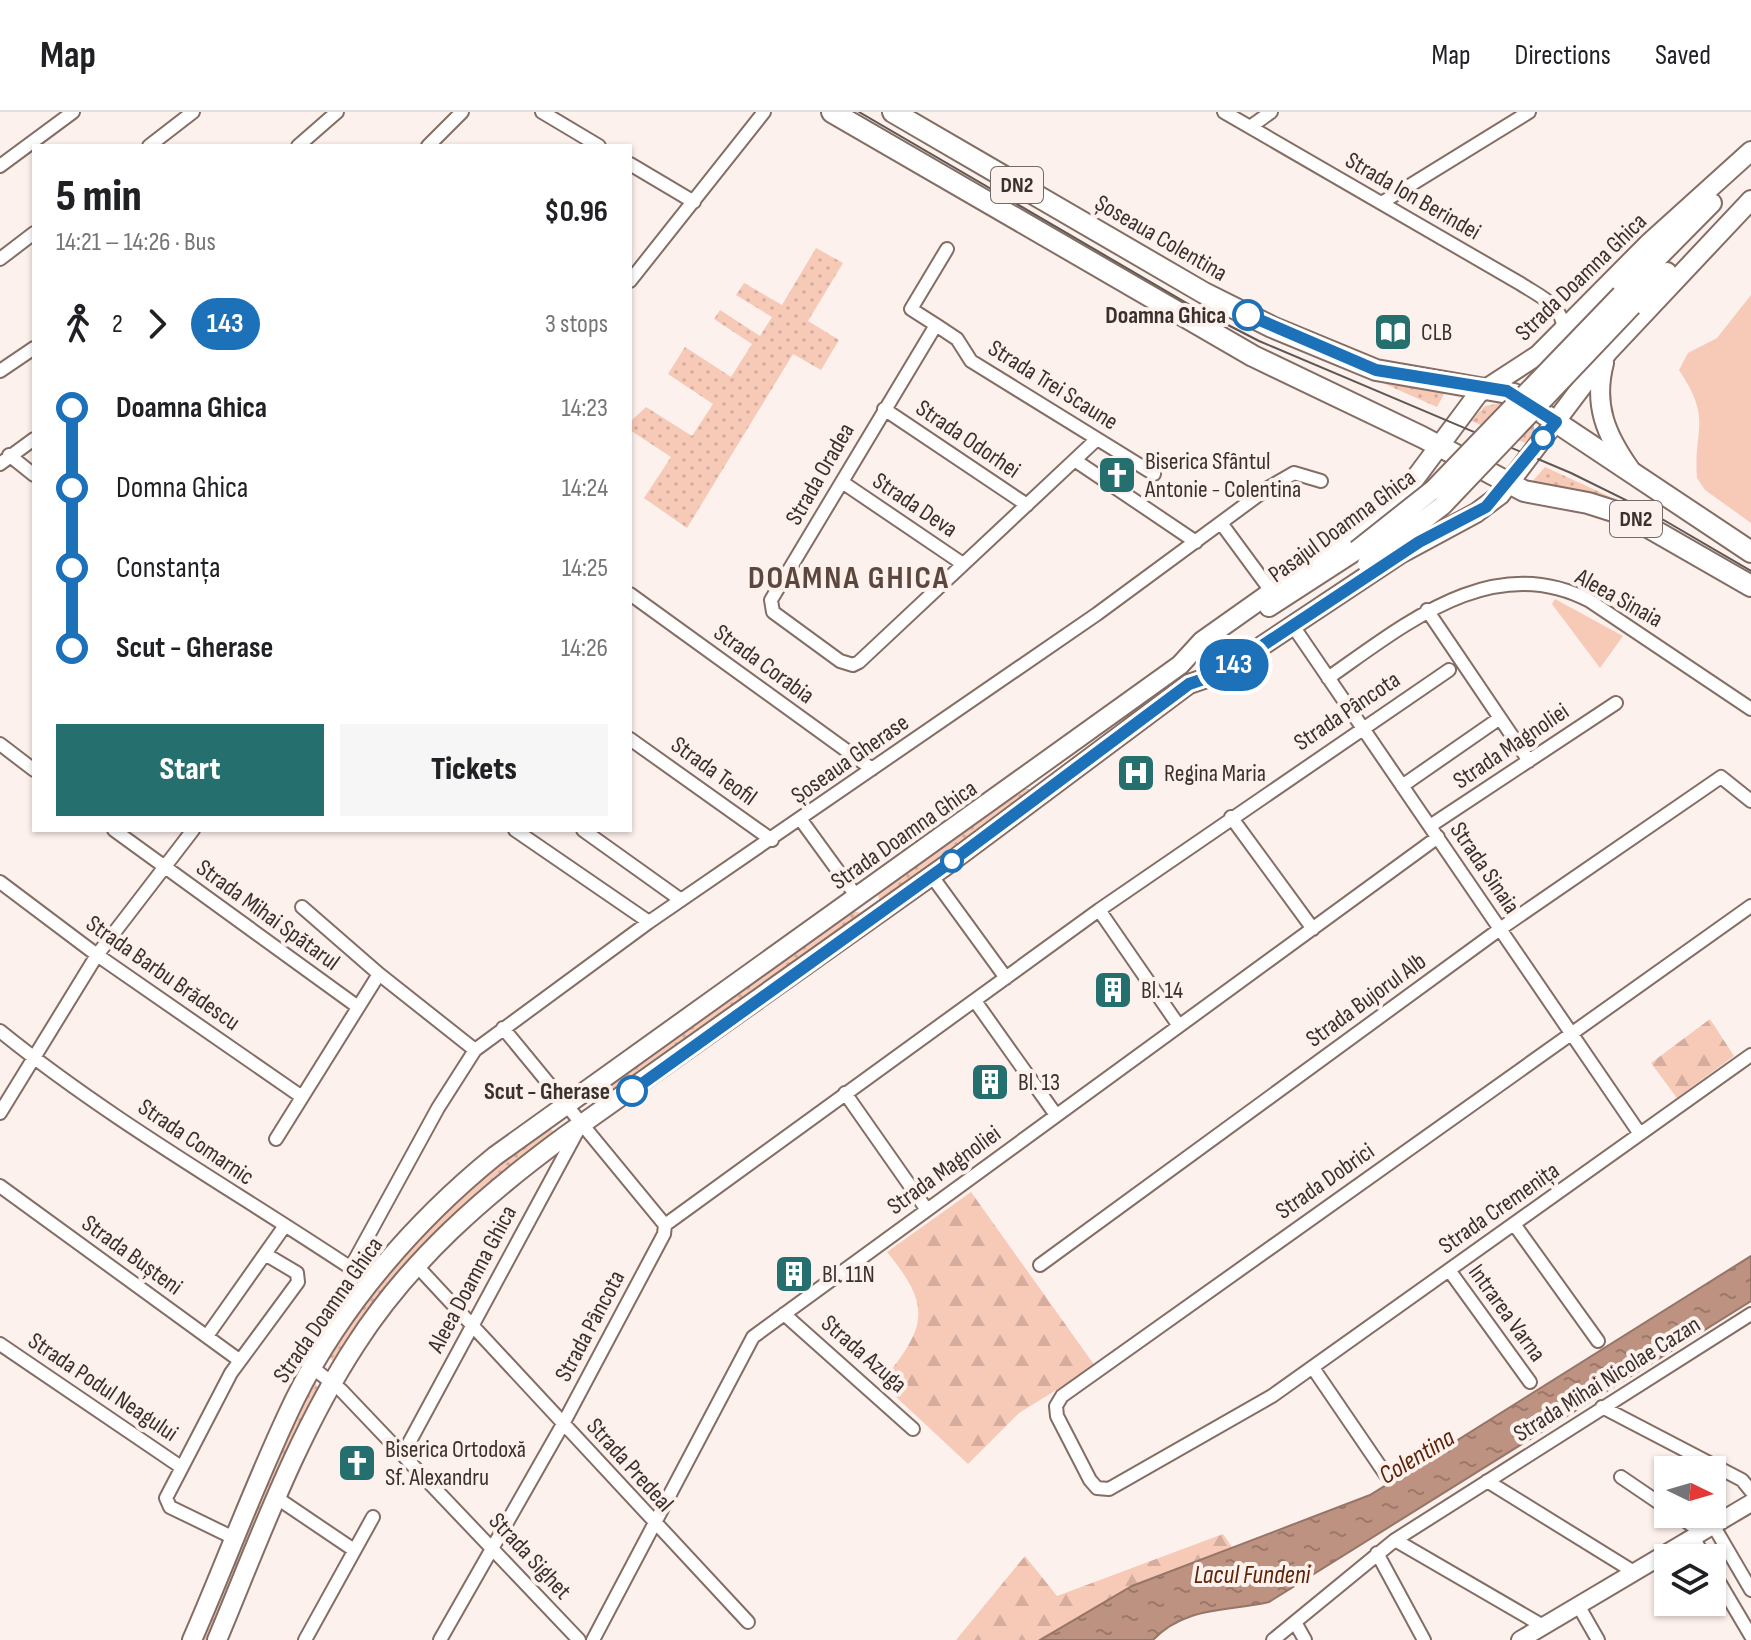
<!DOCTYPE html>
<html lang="en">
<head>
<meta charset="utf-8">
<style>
	:root { --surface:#fff; --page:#f6f6f6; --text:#202124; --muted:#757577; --line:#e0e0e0; --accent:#25706f }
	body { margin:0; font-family:"Sofia Sans Condensed",sans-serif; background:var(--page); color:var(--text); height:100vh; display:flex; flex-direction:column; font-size:30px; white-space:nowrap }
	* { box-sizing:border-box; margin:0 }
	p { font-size:26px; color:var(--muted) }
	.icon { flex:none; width:44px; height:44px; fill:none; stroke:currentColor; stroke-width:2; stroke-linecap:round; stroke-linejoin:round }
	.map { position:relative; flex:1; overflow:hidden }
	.side { position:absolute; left:32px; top:32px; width:600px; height:688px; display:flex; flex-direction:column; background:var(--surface); border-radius:0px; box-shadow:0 2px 6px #0004 }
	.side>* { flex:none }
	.badge { padding:0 16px; border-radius:26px; font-size:28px; line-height:52px }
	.needle { width:52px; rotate:95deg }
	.controls { position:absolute; left:1654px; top:1344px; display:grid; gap:16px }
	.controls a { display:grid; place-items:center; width:72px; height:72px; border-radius:0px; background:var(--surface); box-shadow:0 2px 6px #0004; font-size:40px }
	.map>.badge { position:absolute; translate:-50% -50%; box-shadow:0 0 0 4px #fff }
	.legs { display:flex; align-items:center; gap:12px; height:88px; padding:0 24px; font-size:26px }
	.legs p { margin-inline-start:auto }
	.head { display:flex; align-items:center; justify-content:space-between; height:136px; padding:0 24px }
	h1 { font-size:44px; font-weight:800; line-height:60px }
	.action { display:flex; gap:16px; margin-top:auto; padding:16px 24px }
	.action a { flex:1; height:92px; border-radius:0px; background:var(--accent); color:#fff; font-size:32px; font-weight:800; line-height:92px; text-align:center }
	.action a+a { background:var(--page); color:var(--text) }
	ul { padding:0 24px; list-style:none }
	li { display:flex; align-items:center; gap:28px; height:80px; font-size:30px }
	li i { display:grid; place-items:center; width:12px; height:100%; margin:0 10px; background:currentColor }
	li i::after { content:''; width:20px; height:20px; margin:-10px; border:6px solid; border-radius:50%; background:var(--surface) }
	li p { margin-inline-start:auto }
	li:first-child i { background:linear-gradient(#0000 50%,currentColor 0) }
	li:last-child i { background:linear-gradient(currentColor 50%,#0000 0) }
	header { display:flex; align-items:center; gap:48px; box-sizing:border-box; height:112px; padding:0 40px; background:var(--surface); border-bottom:2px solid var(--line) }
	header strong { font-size:38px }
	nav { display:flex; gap:44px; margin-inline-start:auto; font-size:28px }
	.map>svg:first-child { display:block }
</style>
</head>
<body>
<header>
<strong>Map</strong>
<nav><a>Map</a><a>Directions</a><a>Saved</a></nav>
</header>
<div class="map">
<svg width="1751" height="1528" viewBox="0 0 1751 1528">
	<defs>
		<pattern id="grass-dots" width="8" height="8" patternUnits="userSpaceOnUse" patternTransform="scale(2)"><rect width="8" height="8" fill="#f7c9b7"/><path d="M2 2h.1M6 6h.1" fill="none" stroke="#d4ad9e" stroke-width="1.8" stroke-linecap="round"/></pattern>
		<pattern id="forest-firs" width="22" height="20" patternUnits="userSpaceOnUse" patternTransform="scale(2)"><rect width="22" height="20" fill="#f7c9b7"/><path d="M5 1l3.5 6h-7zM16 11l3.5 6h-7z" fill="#d4ad9e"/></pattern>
		<pattern id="water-ripples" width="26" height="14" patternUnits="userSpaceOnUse" patternTransform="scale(2)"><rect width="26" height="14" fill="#be9280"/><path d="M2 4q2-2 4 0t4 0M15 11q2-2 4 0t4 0" fill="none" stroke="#9b7869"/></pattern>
	</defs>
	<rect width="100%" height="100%" fill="#fcf1ed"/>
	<path fill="url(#grass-dots)" d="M816,136l27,15 -35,58 31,19 -18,30 -28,-16 -106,174 -43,-30 27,-41 -41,-27v-8l16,-15 46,29 21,-32 -45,-30 17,-27 46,30 21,-33 -38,-25 6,-9 40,26 12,-19 -36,-22 8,-12 38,22z
		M1376,268l69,12 -8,15z
		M1501,291l33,19v13l-6,9 -57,-23 14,-15z
		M1545,355l70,32 -84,-16z
		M1025,677h4v7l-149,107 -2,-9z
		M853,799l8,2 1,5 -269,189 -1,-10z
		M547,1015l8,5 -2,6 -62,43 -23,21 -129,156 -5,4 -4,-4c1,-12 14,-25 21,-36 53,-77 120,-141 196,-195z
		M314,1269l5,8 -107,251h-12l97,-232z"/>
	<path fill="url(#forest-firs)" d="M1710,907l24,37 -57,42 -26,-35z
		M971,1080l124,174 -76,47 -51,51 -87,-81c44,-55 53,-74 6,-131z
		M1223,1422l11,16 -102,36 -92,54h-84l69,-84 32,40z"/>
	<path fill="#f7c9b7" d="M1751,183v228l-46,-33 -8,-12c-4,-51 16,-57 -18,-108l9,-17 29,-15z
		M1555,487l68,37 -23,32 -48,-64z"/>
	<path fill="url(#water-ripples)" stroke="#967567" stroke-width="2" d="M1751,1144v45l-482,301c-42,10 -84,4 -116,38h-113l92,-54 238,-91z"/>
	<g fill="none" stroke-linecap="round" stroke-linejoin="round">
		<g stroke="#846d64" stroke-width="16">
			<path id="minor" d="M542,0l57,34
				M1224,0l297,172c18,12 44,22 42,47
				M1250,15l21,-15
				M149,34l44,-34
				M298,34l39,-34
				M428,34l34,-34
				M630,52l64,38
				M0,54l73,-54
				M1383,90l146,-90
				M947,137l-36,60 25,16 -165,275 2,12 67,49 13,4 6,-3 238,-223
				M0,147l34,-26
				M630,169l134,-169
				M936,213l21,14 14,22 183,113
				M0,259l34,-23
				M884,297l143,96
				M9,343l25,20
				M1076,349l120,81
				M0,352l34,-25
				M842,370l121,82
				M1221,411l50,68
				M630,482l242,175
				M1427,498l102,151
				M1293,514l347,508
				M1328,566c75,-52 165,-129 262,-77l161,108
				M630,627l142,101
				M0,632l34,26
				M1402,674l98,-68
				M1231,705l82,112
				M801,708l56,77
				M1430,714l186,-123
				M114,718l244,177
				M515,718l134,92
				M583,718l98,70
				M931,763l75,103
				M0,770l97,73 205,142
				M1751,794l-689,490 -6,10 1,10 33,64 7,8 12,1 163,-93 479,-341
				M302,795l77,67 96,76
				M1099,798l80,116
				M975,889l81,114
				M503,916l162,197
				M0,919c116,94 248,167 372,251
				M845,981l82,117
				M0,1001l97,-158 96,-125
				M276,1027l103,-165
				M0,1074l239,174
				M1514,1112l84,117
				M1040,1153l460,-336 221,-152 30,24
				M417,1154l331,356
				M351,1155l87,-159 37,-58 174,-128 448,-308 171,-126 26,-15 27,8
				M1449,1158l81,112
				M784,1202l129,115
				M207,1224l77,-109
				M0,1232l181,123
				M313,1256l28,22 238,250
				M1313,1256l73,107
				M1602,1295l140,73 9,11
				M403,1342l174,-322
				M1621,1365l47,32
				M1487,1369l147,91
				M277,1386l77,52
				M1676,1402l25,18
				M1713,1413l38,65
				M1693,1425l12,21
				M236,1427l-66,-32 -4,-9 65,-125 67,-91 -1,-9 -32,-19
				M1395,1428l148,86
				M1377,1441l47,87
				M1712,1458l39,66
				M1578,1493l20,35
				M1296,1512l9,16
				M305,1528l68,-123
				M440,1528l123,-216 101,-190 1,-9 434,-315 350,-240
				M593,1528l160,-303 685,-500
				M1273,1528l122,-100 356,-226"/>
		</g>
		<g stroke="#846d64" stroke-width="20">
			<path id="tertiary" d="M1520,1528l231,-137"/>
		</g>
		<g stroke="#846d64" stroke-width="22">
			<path id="secondary" d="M1621,183l91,-92
				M1632,194l35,-34
				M1604,251c-11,42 2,72 26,106
				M1269,495l88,-57
				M192,1528c35,-80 65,-163 103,-241 46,-93 120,-178 200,-243l685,-491 22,-24 194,-137 82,-110 60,-39 110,-111 103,-93
				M217,1528c42,-100 79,-204 139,-296 54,-84 129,-149 209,-208l383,-272 241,-180 32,-11 179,-119 76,-41 24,-18 108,-143 143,-152"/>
		</g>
		<g stroke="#846d64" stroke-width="24">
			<path id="primary" d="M832,0l421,244 169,81 102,54 64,12 41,13 122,70
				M893,0l311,181 68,34 104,43 138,24 237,158"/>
		</g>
		<use href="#minor" stroke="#fff" stroke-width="12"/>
		<use href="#tertiary" stroke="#fff" stroke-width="16"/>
		<use href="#secondary" stroke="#fff" stroke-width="18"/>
		<use href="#primary" stroke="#fff" stroke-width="20"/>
		<path stroke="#605652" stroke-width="2" d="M859,0l338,197 62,32 312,132 79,39 101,59"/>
		<g stroke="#846d64" stroke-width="22" stroke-linecap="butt">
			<path id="secondary-bridge" d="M1357,438l77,-61 187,-194
				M1367,452l75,-58 190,-200"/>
		</g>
		<use href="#secondary-bridge" stroke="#fff" stroke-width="18"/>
	</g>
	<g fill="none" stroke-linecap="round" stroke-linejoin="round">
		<g stroke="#fff" stroke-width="18">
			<path id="line-1" d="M632,979l316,-227 241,-180 32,-11 198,-131 67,-35 70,-85 -49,-31 -131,-21 -128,-55"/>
		</g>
		<use href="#line-1" stroke="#1d71b8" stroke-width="12"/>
	</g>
	<defs>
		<g id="library-square" transform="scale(2)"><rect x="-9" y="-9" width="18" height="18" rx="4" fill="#25706f" stroke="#fcf1ed"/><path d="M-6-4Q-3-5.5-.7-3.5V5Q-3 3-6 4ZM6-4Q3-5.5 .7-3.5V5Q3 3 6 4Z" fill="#fff"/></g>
		<g id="church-square" transform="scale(2)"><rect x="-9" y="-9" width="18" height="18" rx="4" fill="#25706f" stroke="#fcf1ed"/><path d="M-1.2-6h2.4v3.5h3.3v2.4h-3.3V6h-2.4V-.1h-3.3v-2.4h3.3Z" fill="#fff"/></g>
		<g id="hospital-square" transform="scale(2)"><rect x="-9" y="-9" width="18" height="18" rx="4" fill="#25706f" stroke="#fcf1ed"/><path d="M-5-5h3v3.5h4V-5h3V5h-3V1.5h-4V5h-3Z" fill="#fff"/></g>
		<g id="building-square" transform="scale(2)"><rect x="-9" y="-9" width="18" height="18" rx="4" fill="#25706f" stroke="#fcf1ed"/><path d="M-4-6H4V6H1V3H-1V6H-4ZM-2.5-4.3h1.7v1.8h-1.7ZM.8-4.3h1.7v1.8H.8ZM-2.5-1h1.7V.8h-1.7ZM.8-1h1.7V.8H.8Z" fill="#fff"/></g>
	</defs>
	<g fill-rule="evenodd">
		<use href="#library-square" x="1393" y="220"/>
		<use href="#church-square" x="1117" y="363"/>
		<use href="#hospital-square" x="1136" y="661"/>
		<use href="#building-square" x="1113" y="878"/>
		<use href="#building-square" x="990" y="970"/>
		<use href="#building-square" x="794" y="1162"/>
		<use href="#church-square" x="357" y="1351"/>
	</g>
	<g fill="#fff" stroke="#1d71b8" stroke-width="4">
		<circle cx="1248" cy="203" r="14"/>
		<circle cx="1543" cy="326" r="10"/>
		<circle cx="952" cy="749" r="10"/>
		<circle cx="632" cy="979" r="14"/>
	</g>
	<g text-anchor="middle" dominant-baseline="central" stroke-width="8" stroke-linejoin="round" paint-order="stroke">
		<g fill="#fcf1ed" stroke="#746a66" stroke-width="2">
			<rect x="991" y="55" width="52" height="36" rx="6"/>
			<rect x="1610" y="389" width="52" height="36" rx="6"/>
		</g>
		<g font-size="22" font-weight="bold" fill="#3a302c">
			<text x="1017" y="73">DN2</text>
			<text x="1636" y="407">DN2</text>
		</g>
		<g font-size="24" fill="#3a302c" stroke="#fcf1ed">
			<text transform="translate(1413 84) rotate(30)">Strada Ion Berindei</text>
			<text transform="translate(1161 126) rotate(30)">Șoseaua Colentina</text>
			<text transform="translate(1581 165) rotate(-44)">Strada Doamna Ghica</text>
			<text transform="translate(1053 273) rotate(32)">Strada Trei Scaune</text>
			<text transform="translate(968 327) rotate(34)">Strada Odorhei</text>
			<text transform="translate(820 362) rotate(-60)">Strada Oradea</text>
			<text transform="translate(915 393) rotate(34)">Strada Deva</text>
			<text transform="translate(1342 414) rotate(-36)">Pasajul Doamna Ghica</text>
			<text transform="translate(1619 486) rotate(29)">Aleea Sinaia</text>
			<text transform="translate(764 552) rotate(36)">Strada Corabia</text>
			<text transform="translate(1347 599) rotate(-34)">Strada Pâncota</text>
			<text transform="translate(1511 634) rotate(-34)">Strada Magnoliei</text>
			<text transform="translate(850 647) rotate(-35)">Șoseaua Gherase</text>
			<text transform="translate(714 659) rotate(36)">Strada Teofil</text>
			<text transform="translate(904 723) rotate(-35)">Strada Doamna Ghica</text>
			<text transform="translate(1485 756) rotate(56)">Strada Sinaia</text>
			<text transform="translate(268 803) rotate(36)">Strada Mihai Spătarul</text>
			<text transform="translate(163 861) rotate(35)">Strada Barbu Brădescu</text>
			<text transform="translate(1366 888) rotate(-36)">Strada Bujorul Alb</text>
			<text transform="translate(196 1030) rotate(34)">Strada Comarnic</text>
			<text transform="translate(944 1058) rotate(-36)">Strada Magnoliei</text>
			<text transform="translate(1325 1069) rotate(-35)">Strada Dobrici</text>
			<text transform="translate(1499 1096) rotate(-35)">Strada Cremenița</text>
			<text transform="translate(132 1143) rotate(36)">Strada Bușteni</text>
			<text transform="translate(472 1167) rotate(-62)">Aleea Doamna Ghica</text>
			<text transform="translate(328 1198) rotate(-55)">Strada Doamna Ghica</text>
			<text transform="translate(1507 1201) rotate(54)">Intrarea Varna</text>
			<text transform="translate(590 1214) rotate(-62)">Strada Pâncota</text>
			<text transform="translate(864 1242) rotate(41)">Strada Azuga</text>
			<text transform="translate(1607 1267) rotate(-32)">Strada Mihai Nicolae Cazan</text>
			<text transform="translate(103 1275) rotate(34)">Strada Podul Neagului</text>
			<text transform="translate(630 1353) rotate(48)">Strada Predeal</text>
			<text transform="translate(530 1444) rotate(47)">Strada Sighet</text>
		</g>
		<g font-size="24" font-weight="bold" fill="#3a302c" stroke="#fcf1ed" text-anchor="end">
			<text x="1226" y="203">Doamna Ghica</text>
			<text x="610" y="979">Scut - Gherase</text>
		</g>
		<g font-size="24" fill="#3a302c" stroke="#fcf1ed" text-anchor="start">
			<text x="1421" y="220">CLB</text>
			<text x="1145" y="349">Biserica Sfântul<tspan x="1145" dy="28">Antonie - Colentina</tspan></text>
			<text x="1164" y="661">Regina Maria</text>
			<text x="1141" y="878">Bl. 14</text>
			<text x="1018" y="970">Bl. 13</text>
			<text x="822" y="1162">Bl. 11N</text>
			<text x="385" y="1337">Biserica Ortodoxă<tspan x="385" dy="28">Sf. Alexandru</tspan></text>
		</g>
		<g font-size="26" font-style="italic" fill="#5b2409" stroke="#fcf1ed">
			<text transform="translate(1417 1345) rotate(-31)">Colentina</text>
			<text x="1252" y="1463">Lacul Fundeni</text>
		</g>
		<g font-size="32" font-weight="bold" letter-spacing="2" fill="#5c473e" stroke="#fcf1ed">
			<text x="849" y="466">DOAMNA GHICA</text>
		</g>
	</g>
</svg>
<div class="controls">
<a><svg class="needle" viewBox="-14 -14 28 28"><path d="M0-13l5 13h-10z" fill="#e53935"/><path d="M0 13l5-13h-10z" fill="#757577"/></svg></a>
<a><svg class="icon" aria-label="layers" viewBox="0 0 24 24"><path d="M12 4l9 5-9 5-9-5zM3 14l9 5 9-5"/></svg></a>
</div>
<b class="badge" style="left:1234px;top:553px;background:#1d71b8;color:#fff">143</b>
<section class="side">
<div class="head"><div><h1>5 min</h1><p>14:21 – 14:26 · Bus</p></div><b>$0.96</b></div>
<div class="legs"><svg class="icon" aria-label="walk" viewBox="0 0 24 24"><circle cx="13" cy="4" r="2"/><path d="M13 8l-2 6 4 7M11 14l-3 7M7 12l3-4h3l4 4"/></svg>2<svg class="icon" aria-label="forward" viewBox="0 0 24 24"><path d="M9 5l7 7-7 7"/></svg><b class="badge" style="background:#1d71b8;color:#fff">143</b><p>3 stops</p></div>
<ul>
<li><i style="color:#1d71b8"></i><b>Doamna Ghica</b><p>14:23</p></li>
<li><i style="color:#1d71b8"></i><span>Domna Ghica</span><p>14:24</p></li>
<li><i style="color:#1d71b8"></i><span>Constanța</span><p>14:25</p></li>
<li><i style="color:#1d71b8"></i><b>Scut - Gherase</b><p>14:26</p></li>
</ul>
<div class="action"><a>Start</a><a>Tickets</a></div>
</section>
</div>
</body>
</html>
